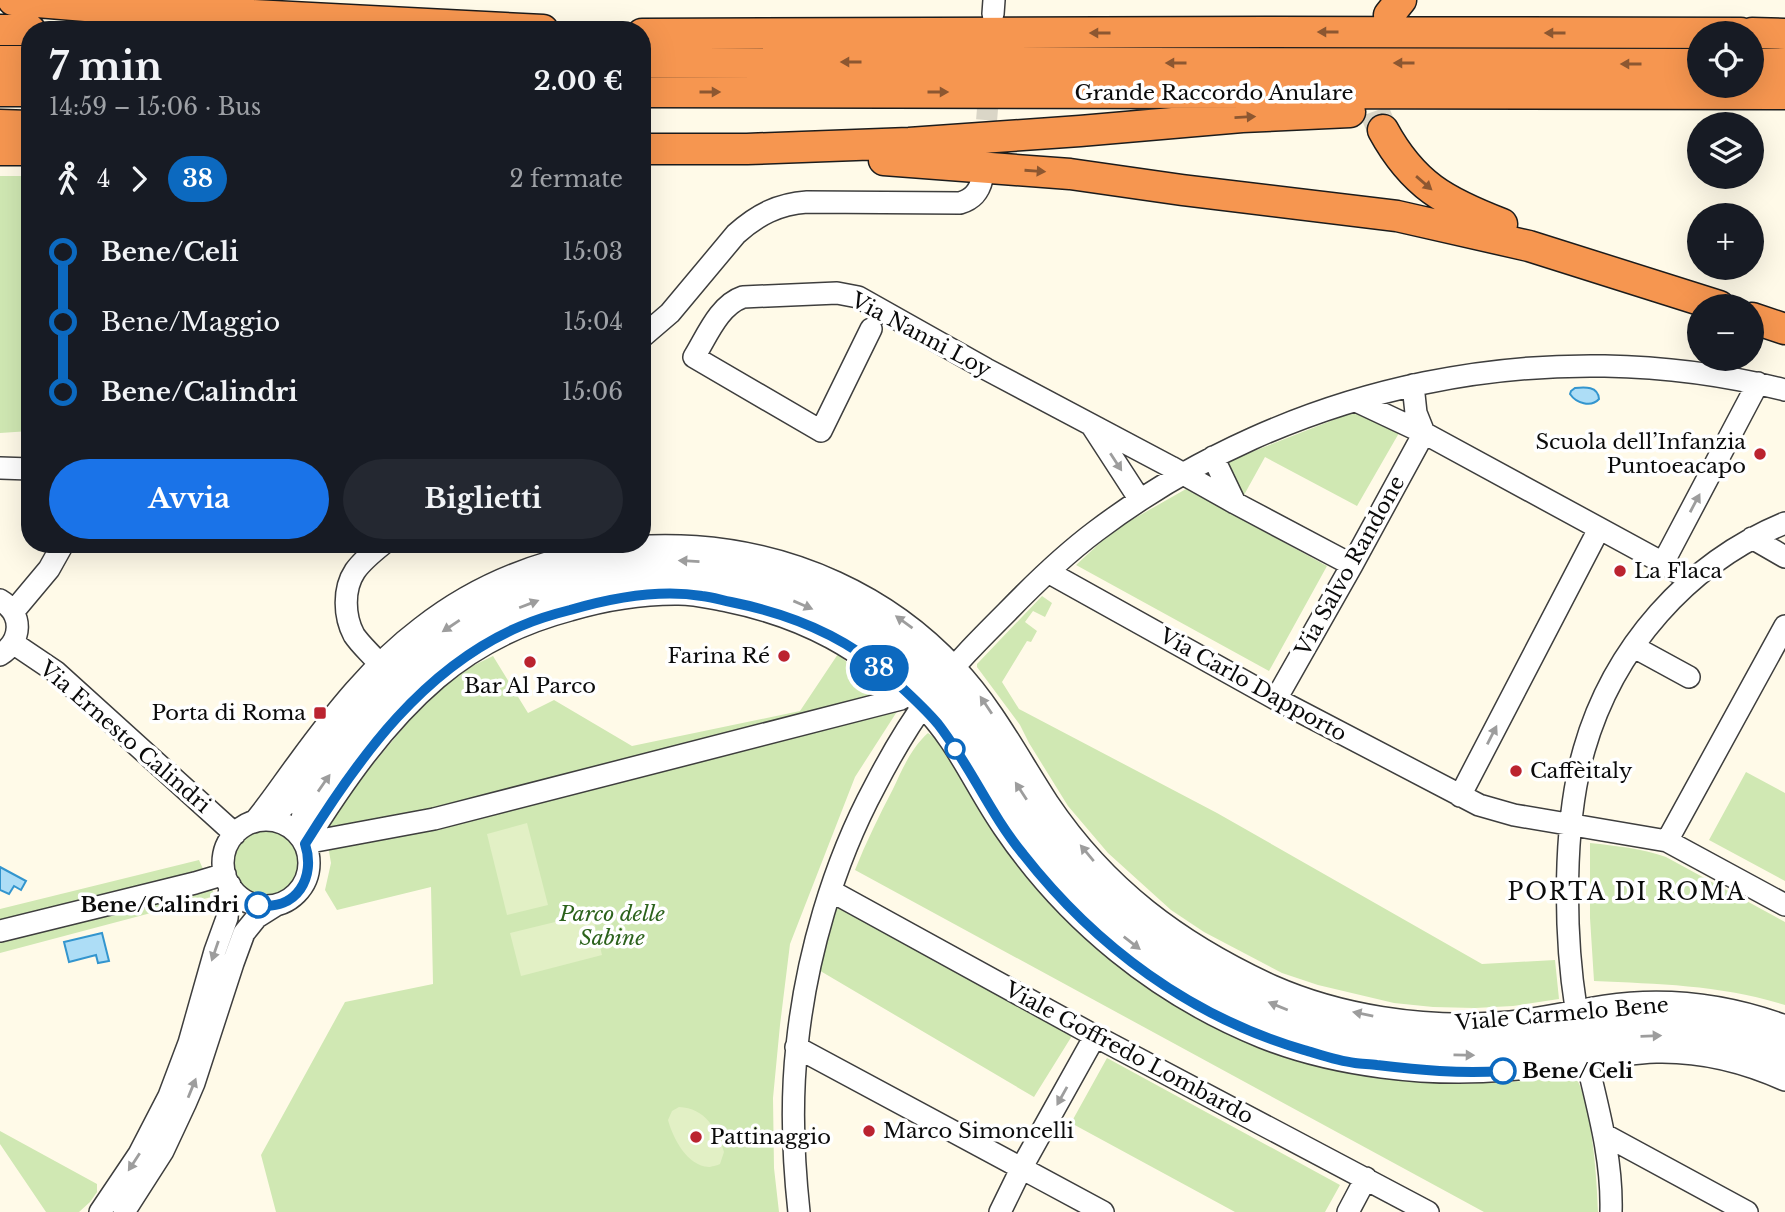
<!DOCTYPE html>
<html lang="it">
<head>
<meta charset="utf-8">
<style>
	:root { --surface:#171b24; --page:#242831; --text:#f1f3f6; --muted:#9ea1a6; --accent:#1a73e8 }
	body { margin:0; font-family:"Libre Baskerville",serif; background:var(--page); color:var(--text); height:100vh; display:flex; flex-direction:column; font-size:26px; white-space:nowrap }
	* { box-sizing:border-box; margin:0 }
	p { font-size:23px; color:var(--muted) }
	.icon { flex:none; width:38px; height:38px; fill:none; stroke:currentColor; stroke-width:2; stroke-linecap:round; stroke-linejoin:round }
	.map { position:relative; flex:1; overflow:hidden }
	.side { position:absolute; left:21px; top:21px; width:630px; height:532px; display:flex; flex-direction:column; background:var(--surface); border-radius:28px; box-shadow:0 7px 28px #0002 }
	.side>* { flex:none }
	.badge { padding:0 14px; border-radius:23px; font-size:24px; line-height:46px }
	.controls { position:absolute; left:1687px; top:21px; display:grid; gap:14px }
	.controls a { display:grid; place-items:center; width:77px; height:77px; border-radius:50%; background:var(--surface); box-shadow:0 7px 28px #0002; font-size:35px }
	.map>.badge { position:absolute; translate:-50% -50%; box-shadow:0 0 0 4px #fff }
	.legs { display:flex; align-items:center; gap:10px; height:77px; padding:0 28px; font-size:23px }
	.legs p { margin-inline-start:auto }
	.headline { display:flex; align-items:center; justify-content:space-between; height:119px; padding:0 28px }
	h1 { font-size:38px; font-weight:800; line-height:52px }
	.button { display:flex; gap:14px; margin-top:auto; padding:14px 28px }
	.button a { flex:1; height:80px; border-radius:42px; background:var(--accent); color:#fff; font-size:28px; font-weight:800; line-height:80px; text-align:center }
	.button a+a { background:var(--page); color:var(--text) }
	ul { padding:0 28px; list-style:none }
	li { display:flex; align-items:center; gap:24px; height:70px; font-size:26px }
	li i { display:grid; place-items:center; width:10px; height:100%; margin:0 9px; background:currentColor }
	li i::after { content:''; width:18px; height:18px; margin:-9px; border:5px solid; border-radius:50%; background:var(--surface) }
	li p { margin-inline-start:auto }
	li:first-child i { background:linear-gradient(#0000 50%,currentColor 0) }
	li:last-child i { background:linear-gradient(currentColor 50%,#0000 0) }
	.map>svg:first-child { display:block }
</style>
</head>
<body>
<div class="map">
<svg width="1785" height="1212" viewBox="0 0 1785 1212">
	<rect width="100%" height="100%" fill="#fffae8"/>
	<path fill="#d0e8b3" d="M0,176h30v255l-30,2z
		M1356,411l43,22 -42,73 -92,-49 -21,38 -18,-33z
		M1186,489l141,77 -58,105 -193,-106 25,-23 27,-20z
		M1042,596l10,7 -7,14 -12,-6 -8,11 12,9 -6,11 -4,-1 -25,41 17,27 198,104 265,151 73,-4 4,39 -46,7 -38,2 -42,-1 -39,-4 -76,-18 -36,-12 -78,-41 -33,-22 -63,-57 -40,-47 -39,-63 -9,-18 -43,-58v-3z
		M838,654l60,56 -43,67 -65,167 -10,81 -7,73 1,70 5,44h-503l-15,-57 84,-153 88,-18 -2,-97 -94,23 -12,-20 6,-27 -6,-35 33,-46 51,-61 49,-48 35,-17 35,57 26,-13 78,46 168,-35z
		M928,733l8,6 15,22 69,107 34,40 76,67 29,19 186,77 74,11 40,2 67,-3 48,-7c18,27 23,105 24,138h-114l-629,-342c11,-28 24,-54 38,-81 9,-19 18,-41 35,-56z
		M1746,772l39,21v88l-76,-41z
		M234 863a33 33 0 1 1 66 0a33 33 0 1 1-66 0Z
		M1590,843c26,3 51,5 76,14l119,65v83c-64,-20 -125,-21 -191,-24l-4,-63z
		M199,860l16,36 -215,57v-44z
		M842,904l233,127 -41,66 -217,-128 19,-63z
		M1107,1058l233,127 -15,27h-90l-164,-89z
		M0,1131l97,53v8l-7,10 -11,10h-33l-46,-68z"/>
	<path fill="#e2f0c5" d="M527,823l21,82 -41,10 -20,-81z
		M592,913l10,42 -81,21 -11,-43z
		M679,1107c26,1 38,22 45,45l-4,12c-2,1 -10,3 -11,3 -22,-1 -36,-29 -41,-47l4,-9z"/>
	<path fill="#adddf6" stroke="#3395ce" stroke-width="2" d="M1575,388c10,-1 23,-2 24,11 -8,9 -23,4 -29,-5l1,-3z
		M0,867l26,14 -5,9 -7,-4 -5,8 -9,-4z
		M102,933l7,28 -11,2 -2,-8 -27,7 -5,-20z"/>
	<g fill="none" stroke-linecap="round" stroke-linejoin="round">
		<path stroke="#dad6c7" stroke-width="21" stroke-dasharray="21 10" stroke-linecap="butt" d="M984,151l6,-72"/>
		<path stroke="#dad6c7" stroke-width="30" stroke-dasharray="30 15" stroke-linecap="butt" d="M1368,67c-1,22 4,43 15,63"/>
		<g stroke="#3e3e3e" stroke-width="24">
			<path id="minor" d="M993,14l1,-14
				M871,329l-50,102 -127,-74c13,-21 25,-52 49,-60l94,-4 21,4 128,72 185,98 64,36 117,62
				M642,337l28,-24 66,-79c21,-19 42,-30 71,-32l153,1c13,-4 19,-11 22,-24
				M1413,385l3,28 8,20
				M1356,401l68,32 239,130 28,18
				M1092,426l48,74
				M1213,457l22,46
				M0,468l30,1
				M1752,538l33,19
				M1663,563l95,-180
				M1048,572l228,127 203,106 35,10 153,26 118,64
				M0,600c24,14 22,41 0,55
				M13,612l36,-43 14,-25
				M13,643l43,29 179,162
				M1634,647l55,30
				M376,660c-7,-8 -16,-16 -22,-25 -10,-19 -11,-46 1,-64 7,-10 18,-19 28,-27
				M1276,699l76,-134 72,-132
				M1460,796l139,-267
				M267,819c22,-12 33,-33 48,-53 12,-17 25,-33 39,-50 37,-47 84,-87 138,-115 57,-29 138,-45 202,-40 12,1 23,5 35,7 33,7 65,13 95,27 22,10 43,24 63,37 20,14 39,28 56,45 32,33 52,74 77,112 53,83 126,157 216,200 83,39 173,55 264,48 36,-2 71,-10 107,-15 61,-9 121,1 178,22
				M223 863a43 43 0 1 1 86 0a43 43 0 1 1-86 0Z
				M254,822c16,-19 29,-39 44,-59 36,-49 74,-98 123,-135 157,-123 398,-107 534,40 38,40 63,89 93,135 58,86 131,140 224,183 68,30 150,42 224,37 37,-2 73,-11 109,-17 61,-9 123,-1 180,20
				M1667,841l118,-215
				M305,843l-4,-18 2,-12c40,-64 90,-127 152,-170 96,-67 228,-86 338,-43 27,11 52,26 77,42 12,8 25,16 36,26 24,21 46,46 64,72 19,27 33,56 51,83 58,88 146,158 243,197 29,11 63,23 93,28 15,2 30,1 44,3 33,3 65,6 97,3 33,-2 65,-8 97,-13 64,-10 130,-6 190,21
				M305,843c37,-59 78,-119 132,-165 39,-33 84,-55 133,-68 34,-10 69,-16 105,-16 18,-1 35,4 52,7 79,16 135,48 193,103 36,34 56,84 84,124 63,93 154,167 258,209 72,29 167,40 244,33 50,-3 100,-16 150,-18 44,-1 89,10 129,28
				M305,843l129,-24 467,-120
				M831,891l264,145 333,176
				M0,931l195,-48 30,-9
				M796,1047l307,165
				M1605,1135l142,77
				M100,1212l39,-58 30,-58 20,-53 26,-92 12,-33 3,-33
				M124,1212l39,-61 22,-47 9,-21 39,-120 11,-30 13,-16 19,-12
				M799,1212c-6,-55 -8,-112 -2,-166 9,-88 36,-182 78,-260 16,-31 34,-62 55,-90 23,-30 50,-57 77,-84 28,-29 57,-57 89,-81 195,-147 452,-201 689,-141
				M1000,1212l22,-45 73,-131
				M1348,1212l18,-34
				M1611,1212c2,-70 -24,-135 -35,-204 -12,-76 -13,-184 8,-258 29,-102 104,-187 201,-227"/>
		</g>
		<g stroke="#1c1c1c" stroke-width="33">
			<path id="highway" d="M13,0l85,7 445,23
				M1389,15l12,-15
				M0,30h30
				M1752,33l33,1
				M642,34l626,-2 473,1
				M0,61h30
				M642,62l1057,2
				M1752,64h33
				M0,91h30
				M642,92l1143,2
				M0,125l30,1
				M1383,130c30,55 62,72 119,94
				M642,149h105l162,-6 171,-12 162,-14 108,-5
				M0,150h30
				M884,160l186,14 112,16 215,26 132,30 190,60
				M1752,318l33,11"/>
		</g>
		<use href="#minor" stroke="#fff" stroke-width="21"/>
		<use href="#highway" stroke="#f69650" stroke-width="30"/>
	</g>
	<defs><path id="oneway-solid" d="M-6-.8H1V-3.2L6.5 0L1 3.2V.8H-6Z" transform="scale(1.75)"/></defs>
	<g fill="#8c5731">
		<use href="#oneway-solid" transform="translate(1328 32) rotate(-180)"/>
		<use href="#oneway-solid" transform="translate(1100 33) rotate(180)"/>
		<use href="#oneway-solid" transform="translate(1555 33) rotate(-180)"/>
		<use href="#oneway-solid" transform="translate(851 62) rotate(-180)"/>
		<use href="#oneway-solid" transform="translate(1176 63) rotate(-180)"/>
		<use href="#oneway-solid" transform="translate(1404 63) rotate(-180)"/>
		<use href="#oneway-solid" transform="translate(1631 64) rotate(-180)"/>
		<use href="#oneway-solid" transform="translate(710 92)"/>
		<use href="#oneway-solid" transform="translate(938 92)"/>
		<use href="#oneway-solid" transform="translate(1245 117) rotate(-3)"/>
		<use href="#oneway-solid" transform="translate(1035 171) rotate(4)"/>
		<use href="#oneway-solid" transform="translate(1424 183) rotate(41)"/>
	</g>
	<g fill="#9d9d9d">
		<use href="#oneway-solid" transform="translate(1116 462) rotate(57)"/>
		<use href="#oneway-solid" transform="translate(1695 503) rotate(-62)"/>
		<use href="#oneway-solid" transform="translate(689 561) rotate(-177)"/>
		<use href="#oneway-solid" transform="translate(529 604) rotate(-21)"/>
		<use href="#oneway-solid" transform="translate(803 605) rotate(23)"/>
		<use href="#oneway-solid" transform="translate(904 622) rotate(-144)"/>
		<use href="#oneway-solid" transform="translate(451 626) rotate(146)"/>
		<use href="#oneway-solid" transform="translate(986 705) rotate(-124)"/>
		<use href="#oneway-solid" transform="translate(1492 735) rotate(-63)"/>
		<use href="#oneway-solid" transform="translate(324 783) rotate(-55)"/>
		<use href="#oneway-solid" transform="translate(1021 791) rotate(-123)"/>
		<use href="#oneway-solid" transform="translate(1087 853) rotate(-130)"/>
		<use href="#oneway-solid" transform="translate(1132 943) rotate(38)"/>
		<use href="#oneway-solid" transform="translate(215 951) rotate(109)"/>
		<use href="#oneway-solid" transform="translate(1278 1006) rotate(-158)"/>
		<use href="#oneway-solid" transform="translate(1363 1014) rotate(-168)"/>
		<use href="#oneway-solid" transform="translate(1651 1036) rotate(-2)"/>
		<use href="#oneway-solid" transform="translate(1464 1055) rotate(1)"/>
		<use href="#oneway-solid" transform="translate(192 1088) rotate(-68)"/>
		<use href="#oneway-solid" transform="translate(1062 1096) rotate(119)"/>
		<use href="#oneway-solid" transform="translate(134 1162) rotate(123)"/>
	</g>
	<g fill="none" stroke-linecap="round" stroke-linejoin="round">
		<g stroke="#fff" stroke-width="16">
			<path id="line-1" d="M258,905c39,6 58,-28 47,-61 54,-87 119,-177 216,-218 16,-7 33,-12 49,-16 41,-12 90,-21 132,-14 10,1 19,4 29,6 55,11 111,33 154,70 18,17 37,33 53,52 32,41 52,90 85,130 73,93 168,163 281,196 17,5 34,11 51,13 7,1 15,1 22,2 42,5 83,9 126,6"/>
		</g>
		<use href="#line-1" stroke="#0c69bf" stroke-width="10"/>
	</g>
	<g fill="#bb232f" stroke="#fff" stroke-width="2.5">
		<circle cx="1760" cy="454" r="7"/>
		<circle cx="1620" cy="571" r="7"/>
		<circle cx="784" cy="656" r="7"/>
		<circle cx="530" cy="662" r="7"/>
		<rect x="313" y="706" width="14" height="14" rx="3.5"/>
		<circle cx="1516" cy="771" r="7"/>
		<circle cx="869" cy="1131" r="7"/>
		<circle cx="696" cy="1137" r="7"/>
	</g>
	<g fill="#fff" stroke="#0c69bf" stroke-width="3.5">
		<circle cx="955" cy="749" r="9"/>
		<circle cx="258" cy="905" r="12"/>
		<circle cx="1503" cy="1071" r="12"/>
	</g>
	<g text-anchor="middle" dominant-baseline="central" stroke-width="7" stroke-linejoin="round" paint-order="stroke">
		<g font-size="21" fill="#0b0b0b" stroke="#fff">
			<text x="1214" y="93">Grande Raccordo Anulare</text>
			<text transform="translate(921 335) rotate(28)">Via Nanni Loy</text>
			<text transform="translate(1350 566) rotate(-61)">Via Salvo Randone</text>
			<text transform="translate(1253 685) rotate(29)">Via Carlo Dapporto</text>
			<text transform="translate(125 737) rotate(41)">Via Ernesto Calindri</text>
			<text transform="translate(1562 1014) rotate(-5)">Viale Carmelo Bene</text>
			<text transform="translate(1129 1053) rotate(28)">Viale Goffredo Lombardo</text>
		</g>
		<g font-size="21" fill="#0b0b0b" stroke="#fff" text-anchor="start">
			<text x="1746" y="442" text-anchor="end">Scuola dell’Infanzia<tspan x="1746" dy="24">Puntoeacapo</tspan></text>
			<text x="1634" y="571">La Flaca</text>
			<text x="770" y="656" text-anchor="end">Farina Ré</text>
			<text x="530" y="686" text-anchor="middle">Bar Al Parco</text>
			<text x="306" y="713" text-anchor="end">Porta di Roma</text>
			<text x="1530" y="771">Caffèitaly</text>
			<text x="883" y="1131">Marco Simoncelli</text>
			<text x="710" y="1137">Pattinaggio</text>
		</g>
		<g font-size="21" font-weight="bold" fill="#0b0b0b" stroke="#fff" text-anchor="end">
			<text x="239" y="905">Bene/Calindri</text>
			<text x="1522" y="1071" text-anchor="start">Bene/Celi</text>
		</g>
		<g font-size="21" font-style="italic" fill="#2c621c" stroke="#fff">
			<text x="612" y="914">Parco delle<tspan x="612" dy="24">Sabine</tspan></text>
		</g>
		<g font-size="23" letter-spacing="2" fill="#0b0b0b" stroke="#fff">
			<text x="1627" y="892">PORTA DI ROMA</text>
		</g>
	</g>
</svg>
<div class="controls">
<a><svg class="icon" aria-label="locate" viewBox="0 0 24 24"><circle cx="12" cy="12" r="6"/><path d="M12 2v4M12 18v4M2 12h4M18 12h4"/></svg></a>
<a><svg class="icon" aria-label="layers" viewBox="0 0 24 24"><path d="M12 4l9 5-9 5-9-5zM3 14l9 5 9-5"/></svg></a>
<a>+</a>
<a>−</a>
</div>
<b class="badge" style="left:879px;top:668px;background:#0c69bf;color:#fff">38</b>
<section class="side">
<div class="headline"><div><h1>7 min</h1><p>14:59 – 15:06 · Bus</p></div><b>2.00 €</b></div>
<div class="legs"><svg class="icon" aria-label="walk" viewBox="0 0 24 24"><circle cx="13" cy="4" r="2"/><path d="M13 8l-2 6 4 7M11 14l-3 7M7 12l3-4h3l4 4"/></svg>4<svg class="icon" aria-label="forward" viewBox="0 0 24 24"><path d="M9 5l7 7-7 7"/></svg><b class="badge" style="background:#0c69bf;color:#fff">38</b><p>2 fermate</p></div>
<ul>
<li><i style="color:#0c69bf"></i><b>Bene/Celi</b><p>15:03</p></li>
<li><i style="color:#0c69bf"></i><span>Bene/Maggio</span><p>15:04</p></li>
<li><i style="color:#0c69bf"></i><b>Bene/Calindri</b><p>15:06</p></li>
</ul>
<div class="button"><a>Avvia</a><a>Biglietti</a></div>
</section>
</div>
</body>
</html>
